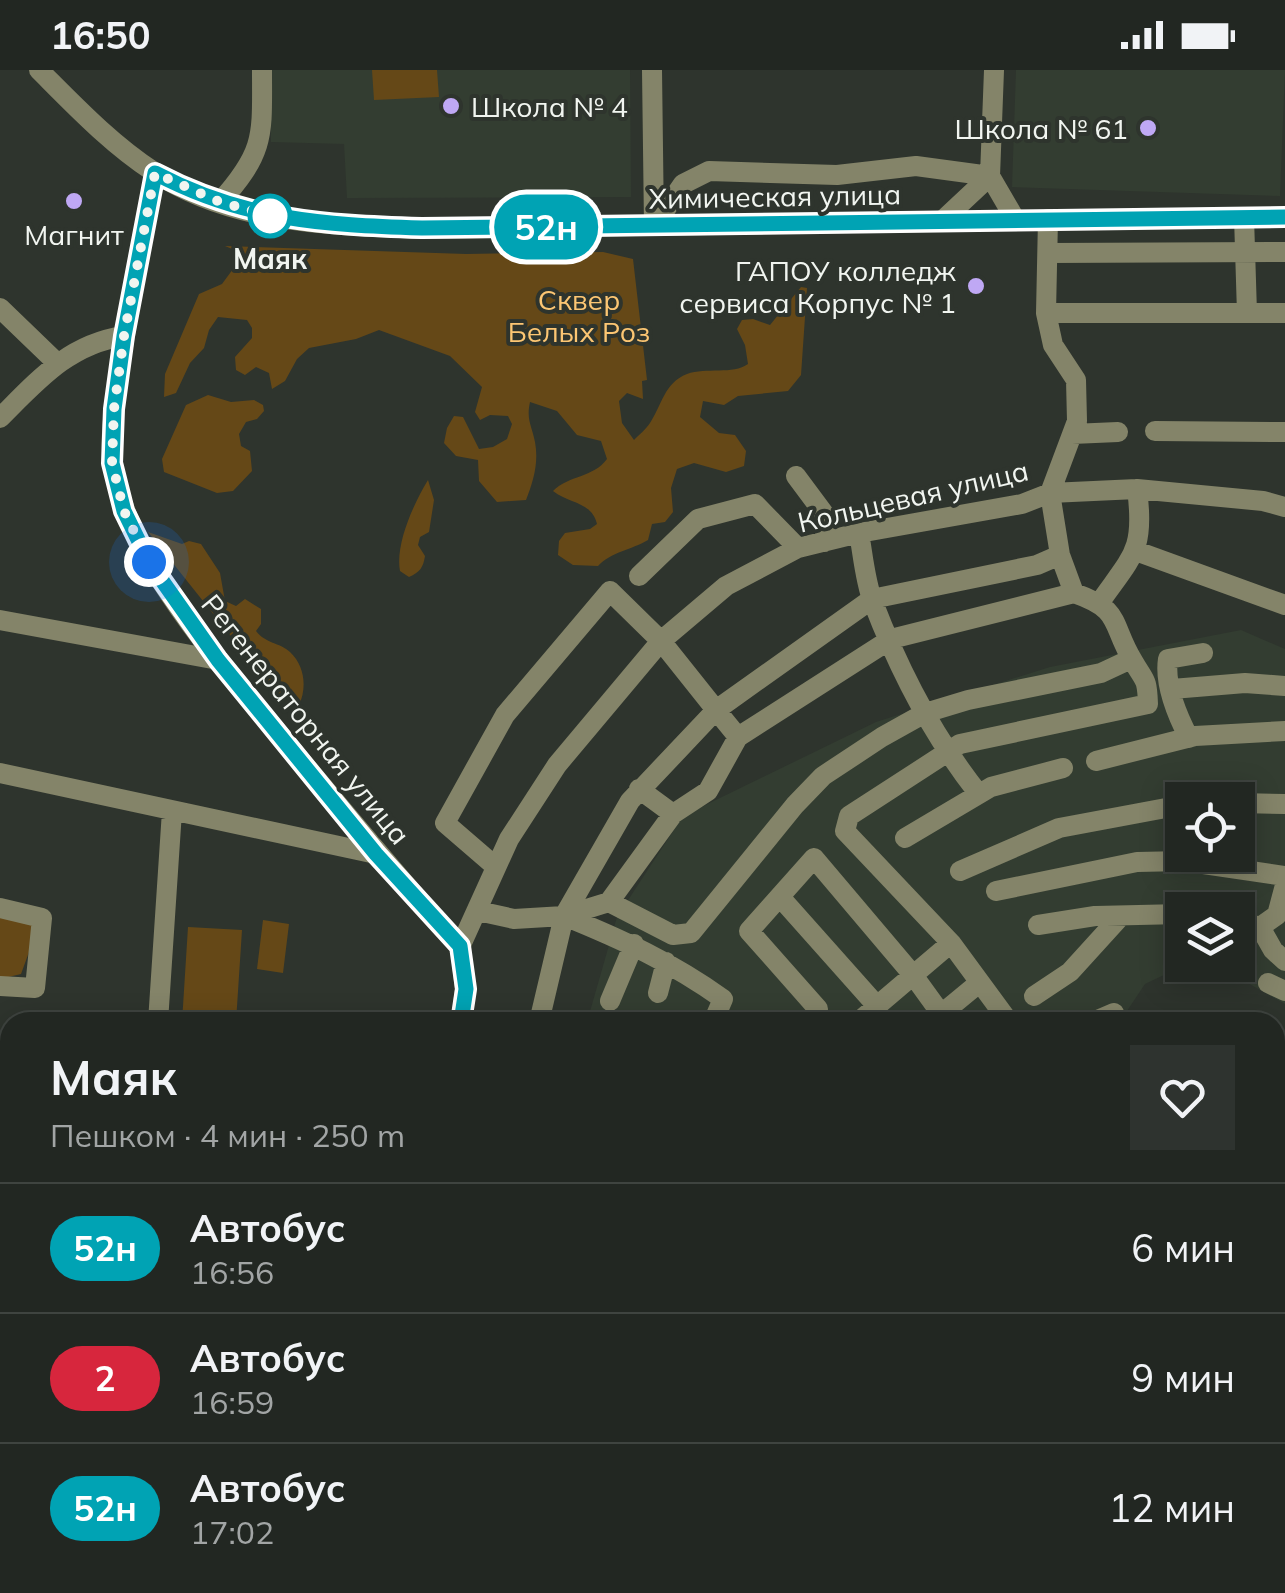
<!DOCTYPE html>
<html lang="ru">
<head>
<meta charset="utf-8">
<style>
	:root { --surface:#222722; --page:#2e332f; --text:#f1f3f6; --muted:#a2a5a5; --line:#3f4440 }
	body { margin:0; font-family:Mulish,sans-serif; background:var(--page); color:var(--text); height:100vh; display:flex; flex-direction:column; font-size:38px; white-space:nowrap }
	* { box-sizing:border-box; margin:0 }
	p { font-size:32px; color:var(--muted) }
	.icon { flex:none; width:55px; height:55px; fill:none; stroke:currentColor; stroke-width:2; stroke-linecap:round; stroke-linejoin:round }
	.map { position:relative; flex:1; overflow:hidden }
	.side { position:absolute; left:0px; top:942px; width:1285px; height:582px; display:flex; flex-direction:column; background:var(--surface); border-radius:30px 30px 0 0; box-shadow:0 5px 25px #0003,0 0 0 2px var(--line) }
	.side>* { flex:none }
	.badge { padding:0 20px; border-radius:32px; font-size:35px; line-height:65px }
	.fabs { position:absolute; left:1165px; top:712px; display:grid; gap:20px }
	.fabs a { display:grid; place-items:center; width:90px; height:90px; border-radius:0px; background:var(--surface); box-shadow:0 5px 25px #0003,0 0 0 2px var(--line); font-size:50px }
	.you { position:absolute; width:50px; height:50px; margin:-25px; border:8px solid #fff; border-radius:50%; background:#1a73e8; box-shadow:0 0 0 15px #1a73e833 }
	.map>.badge { position:absolute; translate:-50% -50%; box-shadow:0 0 0 5px #fff }
	.round { display:grid; place-items:center; flex:none; width:105px; height:105px; border-radius:0px; background:var(--page) }
	.head { display:flex; align-items:center; justify-content:space-between; height:170px; padding:0 50px }
	h1 { font-size:48px; font-weight:700; line-height:75px }
	ul { padding:0; list-style:none }
	li { display:flex; align-items:center; gap:30px; height:130px; padding:0 50px; border-top:2px solid var(--line) }
	li div { flex:1 }
	li b { display:block; font-size:38px }
	li em { font-style:normal }
	li .badge { min-width:110px; font-weight:700; text-align:center }
	.status { display:flex; justify-content:space-between; align-items:center; height:70px; padding:0 50px; background:var(--surface); direction:ltr }
	.status svg { height:28px; fill:currentColor }
	.map>svg:first-child { display:block }
</style>
</head>
<body>
<div class="status"><b>16:50</b><svg viewBox="0 0 49 12"><path d="M0 12V9h3v3zM5 12V6h3v6zM10 12V3h3v9zM15 12V0h3v12zM26 1h20v11H26zM47 4h2v5h-2z"/></svg></div>
<div class="map">
<svg width="1285" height="1523" viewBox="0 0 1285 1523">
	<rect width="100%" height="100%" fill="#2e342d"/>
	<path fill="#333d31" fill-rule="evenodd" d="M271,0h359l1,127 -284,1 -3,-54 -73,-2z
		M1016,0h269l-5,126 -268,-9z
		M1241,560l44,19v355l-53,-30 -25,-9h31v-55h-56l3,55 -40,19 -20,30v8h-538l30,-105 66,-101 193,-94 174,-55zM1182,730h56v55h-56z
		M831,1515h101v8h-89z"/>
	<path fill="#654817" d="M372,0h65l2,27 -65,3z
		M225,176l241,8 137,-2 30,7 14,121 -5,1 1,18 -16,-6 -8,8 3,22 12,17c5,-5 12,-11 16,-17 12,-18 14,-40 37,-49 19,-7 46,1 61,-10l-3,-19 -8,-16 5,-9 11,-1 17,6 31,-38 6,1 -6,87 -13,16 -50,5 -14,9 -21,-4 -3,16 19,16 16,2 11,16 -2,15 -18,6 -32,-9 -17,6 -6,19 2,24 -8,10 -13,2 -4,16c-17,10 -37,12 -50,26l-25,-1 -15,-10 1,-14 6,-8 25,-4 7,-5c-5,-22 -27,-20 -44,-33 16,-16 40,-13 54,-32l-6,-18 -24,-6 -20,-24 -27,-9c-4,18 2,24 5,40 4,21 -2,40 -9,58l-29,2 -18,-21 -1,-21 -22,-4 -12,-13 3,-15 7,-12 9,1 16,32 14,-2 14,-8 5,-15 -4,-8 -18,-1 -10,5 -5,-8 7,-25 -32,-31 -71,-26 -23,9 -47,9 -12,11 -12,22 -13,8 -3,-16 -13,-6 -11,8 -9,-5 -1,-13 17,-19v-10l-5,-8 -29,-3 -9,13 -5,18 -14,15 -14,30 -12,4 1,-23 34,-80 23,-10 22,-30z
		M208,325l23,7 23,-2 9,5 1,6 -7,8 -11,3 -7,12 2,12 9,5 2,20 -19,20 -16,2 -53,-21 -2,-13 24,-54z
		M428,410l6,20 -5,32 -9,5 -2,8 7,11c-2,12 -5,16 -16,21l-9,-6c-5,-27 14,-68 28,-91z
		M148,462l34,12 7,-3 12,3 19,29 5,28 11,5 9,-7 16,10v15l-5,7c10,13 23,11 34,21 15,14 17,36 9,53l-10,4z
		M0,845l32,9 1,17 -12,33 -21,5z
		M263,850l26,4 -6,49 -26,-4z
		M188,857l54,3 -6,92h-54z
		M1285,1139v384h-317l-1,-8h308v-373z
		M0,1146l10,4v48h-10z"/>
	<g fill="none" stroke-linecap="round" stroke-linejoin="round">
		<path stroke="#747973" stroke-width="2.5" stroke-dasharray="5 5" stroke-linecap="butt" d="M75,1515l7,8
			M332,1523l9,-8"/>
		<path stroke="#848469" stroke-width="20" d="M39,0c36,36 72,74 115,102 78,52 177,53 267,57l864,-12
			M652,0l2,156
			M155,103c-13,67 -27,134 -36,201 -4,29 -10,62 -6,91 15,99 113,204 175,280 57,68 113,136 172,202
			M220,132c46,-51 42,-67 42,-132
			M1244,147l3,96h38
			M943,150l47,-44 25,43
			M654,156l29,-42 26,-13 128,4 79,-9 74,10 4,-106
			M1049,183l236,-1
			M0,238l56,54
			M1046,243h201
			M0,348c38,-38 69,-74 124,-82
			M1155,361l130,1
			M1072,364l46,-2
			M796,406l32,43 -4,23
			M859,463c4,22 6,48 14,69 26,68 60,134 105,191
			M1136,481l149,54
			M639,506l59,-57 57,-15 43,44
			M1100,532c33,-47 45,-52 37,-113
			M0,550l218,40
			M1172,619l73,-6 40,3
			M1189,668c-12,-23 -25,-53 -21,-79l35,-6
			M1096,691l99,-25 90,-5
			M0,703l376,81
			M639,719l34,25
			M1238,733l47,1
			M905,768l86,-51 72,-19
			M496,797l-51,-44 60,-108 105,-124 51,50 55,69 156,-111 165,-34 23,-10
			M960,801l99,-43 123,-23
			M996,821l141,-29 46,-1 102,15
			M780,827l97,109
			M609,832l64,33 18,-2 104,-128 28,-29 59,-39 43,-24 43,-13 133,-27 30,-14
			M0,838l42,10 -7,70 -35,-2
			M478,841l36,8 50,-3 45,-14 64,-88 35,-23 30,-54 153,-98 183,-46
			M564,846c57,23 109,47 159,83l-10,23
			M1238,851l22,6 13,23 12,11
			M1038,855l57,-9 87,-2
			M1260,857l17,-12 8,-30
			M1268,913l17,8
			M658,923l8,-31
			M1034,926l36,-24 50,-55
			M610,931l24,-57
			M818,939l-69,-78 65,-73 99,117 29,40
			M933,951l46,-38
			M158,952l14,-211
			M461,952l4,-33 -5,-42 49,-108 48,-74 104,-124 65,-55 72,-38 61,-15 163,-29 28,-11 87,-4 126,12 22,6
			M539,952l25,-106 66,-115 86,-91 22,27
			M858,952l93,-79
			M1009,952l-58,-79 -106,-112 4,-15 111,-72 188,-40c-1,-27 -3,-22 -15,-43 -23,-38 -10,-51 -59,-68l-14,-38 -10,-62 27,-72 -1,-41 -23,-35 -7,-32 2,-94
			M1093,952l21,-9
			M0,1135l10,1
			M0,1205h10
			M0,1328l10,-1
			M0,1442l10,6
			M0,1511l10,-10
			M257,1515l8,8
			M417,1515l11,8
			M499,1515l5,8
			M623,1515l7,8
			M741,1515l11,8
			M809,1515l11,8"/>
	</g>
	<g fill="none" stroke-linecap="round" stroke-linejoin="round">
		<g stroke="#fff" stroke-width="22">
			<path id="line" d="M461,952l5,-33 -6,-43 -84,-92 -158,-194 -69,-98 -25,-51 -12,-48 2,-54 10,-73 31,-163c89,47 168,52 267,55l863,-11"/>
		</g>
		<use href="#line" stroke="#00a3b4" stroke-width="15"/>
		<path stroke="#f1f5f0" stroke-width="10" stroke-dasharray="0 18" d="M149,492l-25,-51 -12,-48 2,-54 10,-73 31,-163 65,29 59,16 -9,-2"/>
	</g>
	<g fill="#bfa8f4" stroke="#2e342d" stroke-width="4">
		<circle cx="451" cy="36" r="10"/>
		<circle cx="1148" cy="58" r="10"/>
		<circle cx="74" cy="131" r="10"/>
		<circle cx="976" cy="216" r="10"/>
	</g>
	<circle fill="#fff" stroke="#00a3b4" stroke-width="5" cx="270" cy="146" r="20"/>
	<g text-anchor="middle" dominant-baseline="central" stroke-width="8" stroke-linejoin="round" paint-order="stroke">
		<g font-size="28" fill="#f1f5f0" stroke="#2e342d" text-anchor="end">
			<text x="471" y="36" text-anchor="start">Школа № 4</text>
			<text x="1128" y="58">Школа № 61</text>
			<text x="74" y="164" text-anchor="middle">Магнит</text>
			<text x="956" y="200">ГАПОУ колледж<tspan x="956" dy="32">сервиса Корпус № 1</tspan></text>
		</g>
		<g font-size="28" fill="#f1f5f0" stroke="#2e342d">
			<text transform="translate(775 126) rotate(-1)">Химическая улица</text>
			<text transform="translate(913 426) rotate(-13)">Кольцевая улица</text>
			<text transform="translate(306 649) rotate(51)">Регенераторная улица</text>
		</g>
		<g font-size="28" font-weight="bold" fill="#f1f5f0" stroke="#2e342d">
			<text x="270" y="188">Маяк</text>
		</g>
		<g font-size="28" fill="#fcc673" stroke="#2e342d">
			<text x="579" y="229">Сквер<tspan x="579" dy="32">Белых Роз</tspan></text>
		</g>
	</g>
</svg>
<div class="fabs">
<a><svg class="icon" aria-label="locate" viewBox="0 0 24 24"><circle cx="12" cy="12" r="6"/><path d="M12 2v4M12 18v4M2 12h4M18 12h4"/></svg></a>
<a><svg class="icon" aria-label="layers" viewBox="0 0 24 24"><path d="M12 4l9 5-9 5-9-5zM3 14l9 5 9-5"/></svg></a>
</div>
<div class="you" style="left:149px;top:492px"></div>
<b class="badge" style="left:546px;top:157px;background:#00a3b4;color:#fff">52н</b>
<section class="side">
<div class="head"><div><h1>Маяк</h1><p>Пешком · 4 мин · 250 m</p></div><a class="round"><svg class="icon" aria-label="heart" viewBox="0 0 24 24"><path d="M12 20l-8-8c-3-5 5-10 8-4 3-6 11-1 8 4z"/></svg></a></div>
<ul>
<li><span class="badge" style="background:#00a3b4;color:#fff">52н</span><div><b>Автобус</b><p>16:56</p></div><em>6 мин</em></li>
<li><span class="badge" style="background:#d7263d;color:#fff">2</span><div><b>Автобус</b><p>16:59</p></div><em>9 мин</em></li>
<li><span class="badge" style="background:#00a3b4;color:#fff">52н</span><div><b>Автобус</b><p>17:02</p></div><em>12 мин</em></li>
</ul>
</section>
</div>
</body>
</html>
